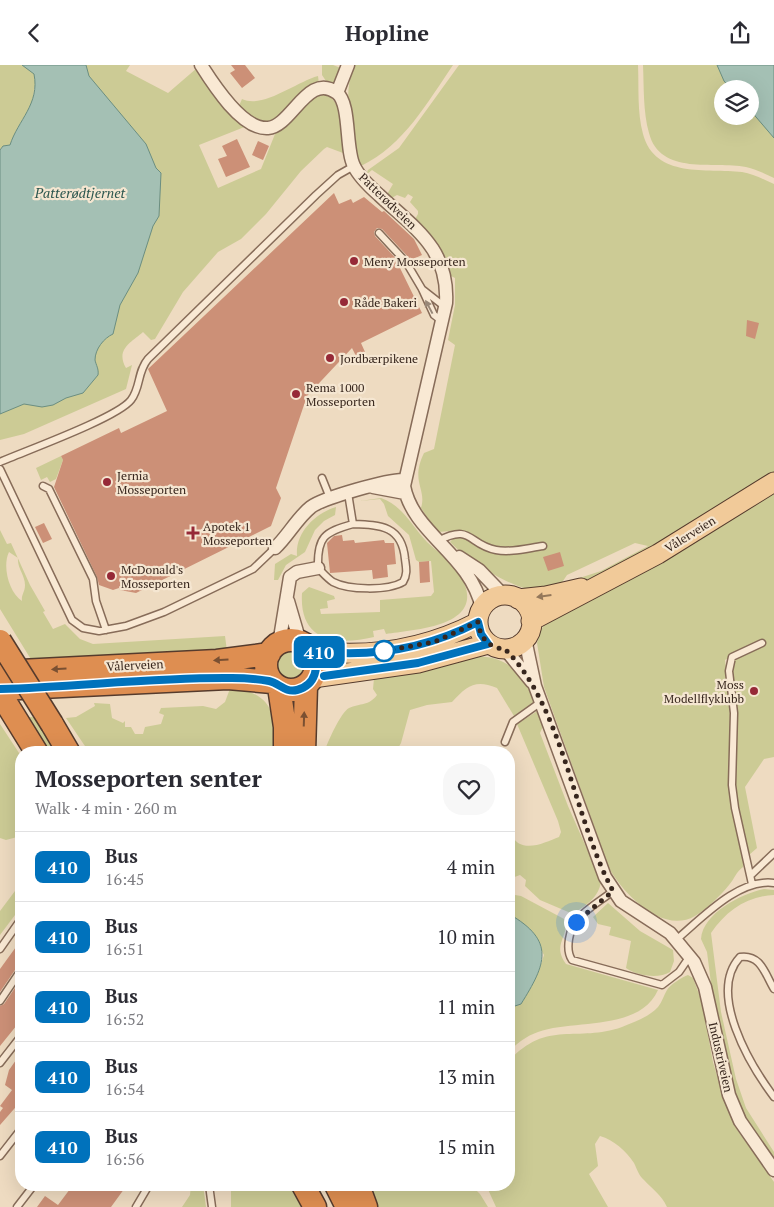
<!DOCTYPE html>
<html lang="en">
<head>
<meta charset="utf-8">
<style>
	:root { --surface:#fff; --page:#f7f7f7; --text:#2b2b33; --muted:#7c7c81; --line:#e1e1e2 }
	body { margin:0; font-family:"PT Serif",serif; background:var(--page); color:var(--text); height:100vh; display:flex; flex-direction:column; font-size:19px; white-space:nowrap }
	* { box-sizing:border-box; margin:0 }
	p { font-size:16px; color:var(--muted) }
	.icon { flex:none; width:28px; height:28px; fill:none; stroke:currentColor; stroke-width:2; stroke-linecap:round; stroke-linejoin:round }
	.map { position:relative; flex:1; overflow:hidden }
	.side { position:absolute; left:15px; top:681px; width:500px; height:445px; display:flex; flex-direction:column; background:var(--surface); border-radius:20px; box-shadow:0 5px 20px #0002 }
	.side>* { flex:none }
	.badge { padding:0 10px; border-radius:8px; font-size:18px; line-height:32px }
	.controls { position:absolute; left:714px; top:15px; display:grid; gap:10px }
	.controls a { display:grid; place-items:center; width:45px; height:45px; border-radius:50%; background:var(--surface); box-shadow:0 5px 20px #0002; font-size:25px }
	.you { position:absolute; width:25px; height:25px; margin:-12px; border:4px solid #fff; border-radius:50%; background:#1a73e8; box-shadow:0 0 0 8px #1a73e833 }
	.map>.badge { position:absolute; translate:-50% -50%; box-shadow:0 0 0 2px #fff }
	.round { display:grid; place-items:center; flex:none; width:52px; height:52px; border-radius:20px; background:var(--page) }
	.summary { display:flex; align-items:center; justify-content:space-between; height:85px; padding:0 20px }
	h1 { font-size:24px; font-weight:800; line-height:38px }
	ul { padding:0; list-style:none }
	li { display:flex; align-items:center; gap:15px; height:70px; padding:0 20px; border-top:1px solid var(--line) }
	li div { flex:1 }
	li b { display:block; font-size:19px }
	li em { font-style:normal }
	li .badge { min-width:55px; font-weight:700; text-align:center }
	header { display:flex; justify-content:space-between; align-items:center; height:65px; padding:0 20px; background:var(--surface); font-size:22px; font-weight:800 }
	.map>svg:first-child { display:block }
</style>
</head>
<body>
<header><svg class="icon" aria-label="back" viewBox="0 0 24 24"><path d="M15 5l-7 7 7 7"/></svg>Hopline<svg class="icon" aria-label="share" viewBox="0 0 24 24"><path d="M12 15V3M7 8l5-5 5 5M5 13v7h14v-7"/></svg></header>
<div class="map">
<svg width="774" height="1142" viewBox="0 0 774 1142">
	<rect width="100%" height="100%" fill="#eedbc1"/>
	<path fill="#cccb95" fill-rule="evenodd" d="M0,0h44l-10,24 -1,14 -23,42 -8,2 -2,3z
		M86,0h44l-4,6 42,22 29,-25 50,58 -48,19 19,43 43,-19 16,-40 26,-26 20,-10c22,9 22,39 20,60l-16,-6 -3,2 -23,22 -35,43 -25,25 -23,13 -35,40 -28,47 -4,1 -8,-8c-11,10 -28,17 -17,36l6,-3 -6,24 -102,45 -24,6v-55l113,-51 1,-7z
		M322,0h11l8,3 -8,16h-5l-6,-9z
		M354,0h99c-26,38 -49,80 -92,101l-2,-1c-6,-35 -18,-66 -5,-100z
		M459,0h179c1,22 -1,47 5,69 12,45 64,34 99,38 11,2 21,7 32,12v288c-57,34 -175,122 -240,118 -24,-2 -68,-31 -84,-48l5,-6c14,0 23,12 37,16 12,3 28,0 40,-2v-5l-36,3 -35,-18 -22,2 -6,-6 -12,-18c6,-19 -11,-26 3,-55l10,-4 21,-104 -7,-5 7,-35v-27l-6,-3c-8,-23 -18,-37 -35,-54l4,-7v-3l-8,-9 3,-5 -5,-3 -3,4 -8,-3 -7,4 -4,-3 7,-12 -21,-14 -6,5 2,-5 31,-22zM635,478l13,3 -47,25 -40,13 6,-9z
		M643,0h131v113c-9,-4 -18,-9 -28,-11 -32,-6 -86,9 -97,-34 -6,-21 -5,-46 -6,-68zM722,24h28v27h-28z
		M318,11l1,8 -43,37 -17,2 -20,-17 3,-7c21,10 54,-17 76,-23z
		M61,391l2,4 -7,19 -6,3 -3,-5 -6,3 -5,-12z
		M774,426v266l-10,2 -19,28 12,61 -8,7 -14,-60 -4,-65c-4,50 3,80 14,128l-2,9c-7,5 -8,11 -14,18 -8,10 -23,25 -34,31 -33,19 -72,-23 -86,-48l-65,-181 -7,-44 3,-12 7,-10zM760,575l4,4 -29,15 -3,4 -2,40 -5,-43z
		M381,433c21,7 31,28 46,44 9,9 23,17 30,28 37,55 -36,59 -71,64l-2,-5 -11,2 1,6c-39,9 -75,4 -72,-44l7,-6 25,9 1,3 -8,2 1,7 -8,1 1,5 59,-2v-12l51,-4 3,-4 -3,-31 -12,1 -3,-2 -7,-25 -21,-19 -4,-12 -4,-5 -20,2z
		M336,442l-1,8 -11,6 -9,9 -10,22 -19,13 -8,15h-4l1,-16 16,-10 6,2c-2,-24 19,-43 39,-49z
		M0,465l7,14 4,-1 19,42 15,26 -2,1 10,17 12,-5 15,15 13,5 132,-8 2,15 -195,10 -32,-52zM9,487l9,6c-1,10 7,17 7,27 0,7 -4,10 -3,16 -13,-8 -20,-35 -13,-49z
		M278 600a13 13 0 1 1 26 0a13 13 0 1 1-26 0Z
		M473,591c35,0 47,15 62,45l-21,15 -17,-28c-22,-9 -30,-2 -45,14l-25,3 -17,5 -9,33 -5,9 -72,1c3,-10 17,-41 25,-45 11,-5 20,-2 28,-13l-4,-6 1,-11z
		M231,621c45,11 41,25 47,66h-189l-23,-34 10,-1 19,-11 -1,-3 16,1 2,14 11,5 2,-2v6h6l4,7h8l2,-7 16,-3 3,-9 -5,-2 2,-5 42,-2 13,3 9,-7z
		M539,645l5,14 -4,9 28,73 33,75c-2,17 -15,24 -28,33l-33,-14 -15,-14 1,-6 -6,-5 -11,4v-55c2,5 2,11 5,15 11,14 32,3 45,-2l2,-5 -3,-11 -41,-97z
		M25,652h12l23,35h-13z
		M0,659l21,32v80l-15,4 -6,-2z
		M21,818v24l-21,28v-24z
		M764,824l10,1v5c-27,1 -48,16 -63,38l10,79 15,67 10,29 28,44v9l-28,-41 -8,-17 -26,-112 -5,-39 -6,-13c2,-26 40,-45 63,-50z
		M509,829l12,2 45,24c2,18 -14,25 0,44l92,26c-19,42 -84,29 -120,42 -12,4 -20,11 -29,19v-43l12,-4 18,-34 5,-15 -16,-28 -19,-13z
		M608,838l32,28 33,19 1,11 -4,11c-11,7 -33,4 -44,-4l5,-27 -22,-6 2,-8 -13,-3 -5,-7z
		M688,910l5,3 9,24 11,60 11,38 12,28 38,54v25h-107c-6,-13 -14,-17 -23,-27 -5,-4 -7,-11 -10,-17 -8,-12 -20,-23 -34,-27l-5,8 3,22 -9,8 19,33h-112l-10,-22h23v-124c38,-42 68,-18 113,-34 12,-5 27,-10 36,-20 4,-5 6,-12 9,-17 3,-5 15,-13 21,-15z
		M191,1120h12l3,22h-24l8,-12z
		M229,1120h60l12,22h-70v-20z
		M373,1120h98l9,9 8,13h-114z"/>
	<path fill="#a4c0b4" stroke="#6b8e81" d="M22,0h64l3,11 57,68 10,24 5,5 -2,43 -6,10 -15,47 -18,32 -7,29c-9,4 -18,15 -18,26 1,5 4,9 3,15l-15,18 -17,5 -13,7 -11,2 -18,-3 -24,10v-264l3,-4 7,-1c8,-25 30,-41 24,-71z
		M717,0h57v73l-24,-28v-21h-19l-7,-8z
		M509,849c47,27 37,50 12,90l-12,4z"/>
	<path fill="#cc9077" d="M231,0h14l10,13 -13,10 -12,-15 5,-3z
		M237,74l13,28 -24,10 -8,-18 9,-3 -5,-10z
		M258,76l11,5 -6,14 -11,-5z
		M334,128l5,11 12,-5 2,4 11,-6 18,15 2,-1 30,28 8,16 -11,5 -29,-31 -5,-1 -3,4 1,4 26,28 -2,2 23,47 -61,30 4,9 -9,4 -4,-8 -45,48 -31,92 5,10 -10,28 -135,67 -16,-3 -1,-2 -6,2 -14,-5 -2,-8 -43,-90 9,-27 -2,-4 58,-28 2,5 46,-22 -19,-42z
		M747,255l12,3 -4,16 -9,-3z
		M44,458l8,16 -9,4 -8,-16z
		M342,470l1,6 11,-1 1,3 29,-3 1,3h9l2,21 -9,1 1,12 -15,2 -1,-9 -42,3 -3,-30 7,-7z
		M560,487l4,14 -16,5 -5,-14z
		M429,496l1,21 -10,1 -1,-21z
		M21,875v25l-4,2 -17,25v-23z
		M21,914v41l-21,26v-40l4,-2z
		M21,988v48l-21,24v-13l3,-4 -3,-2 12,-16 -7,-5 4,-15z
		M73,1120h54l-16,22h-74l8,-11 13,9z"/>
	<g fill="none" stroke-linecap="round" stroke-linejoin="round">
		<g stroke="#876c59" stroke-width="9">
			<path id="lane" d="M379,168l27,29 16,27 12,26 8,6
				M422,224l23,18
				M0,397c25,-11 117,-44 131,-62 10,-13 6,-28 17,-41l168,-164 22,-20 16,-9
				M0,404l72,151 11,8 16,3 27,-5 38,-14 89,-43 22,-21
				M322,413l8,20
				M43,421l6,3 44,90 3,22 10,29
				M348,428l5,31
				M353,459c28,1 49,2 52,35 1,8 3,15 -2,23 -15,9 -55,8 -70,0 -6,-4 -10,-9 -15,-14 -1,-31 6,-36 35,-44z
				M438,476c34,-18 30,4 58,9 15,3 32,-2 47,-4
				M505,677l8,-20 28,-20
				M752,809l22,-21
				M752,819l-17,-76 -3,-23 2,-72 -5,-42 3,-14 30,-14
				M613,826c-11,9 -26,17 -35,28 -9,9 -13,31 -6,41l90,25 17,-13 11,-16
				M677,874c25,-21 62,-61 97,-56
				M0,884l21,-30
				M774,924c-9,-15 -13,-35 -34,-32 -33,36 10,108 34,140
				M0,936l21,-31
				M0,998l21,-27
				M0,1091l21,-27
				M209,1120l3,22
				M17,1142l17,-22
				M136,1142l13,-22"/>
		</g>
		<g stroke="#876c59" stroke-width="15">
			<path id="street" d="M201,0c12,19 41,65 67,63 24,-2 40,-57 69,-35 14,11 8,56 17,73 5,11 16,21 25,29 35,33 70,53 67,108l-42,183c9,48 66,68 78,122
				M337,28l11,-28
				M373,422l32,6
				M275,483c13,-12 22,-30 36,-41 12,-9 78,-28 93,-27
				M459,492l20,13 25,26
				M288,536l12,41
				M525,574l10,47 70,191 16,24 49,32 24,29 11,25 24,108 11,26 34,49
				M279,579l11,-67 7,-5 21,-4
				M505,584l27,33"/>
		</g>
		<g stroke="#553b2d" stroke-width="21">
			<path id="primary" d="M478 557a27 27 0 1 1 54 0a27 27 0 1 1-54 0Z
				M518,534l28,-3 35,-8
				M531,556l127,-67 116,-72
				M312,586c57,7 114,-2 166,-29
				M313,613l105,-15 70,-19"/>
		</g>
		<g stroke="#553b2d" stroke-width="25">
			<path id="highway" d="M266 600a25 25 0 1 1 50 0a25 25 0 1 1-50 0Z
				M0,607l217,-11 52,-7
				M279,622l6,40v26
				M0,624l228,-11 44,4
				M0,628l37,60
				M52,659l17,29
				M304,688l2,-67
				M303,1120l12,22
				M336,1120l11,22
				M358,1120l8,22"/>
		</g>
		<use href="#lane" stroke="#f9e9d4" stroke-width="6"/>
		<use href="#street" stroke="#f9e9d4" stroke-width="12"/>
		<use href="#primary" stroke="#f1ca99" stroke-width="19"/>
		<use href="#highway" stroke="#de8e51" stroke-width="22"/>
		<g stroke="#553b2d" stroke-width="25" stroke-linecap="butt">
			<path id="highway-bridge" d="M0,576l52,83"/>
		</g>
		<use href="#highway-bridge" stroke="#de8e51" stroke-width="22"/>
	</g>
	<defs><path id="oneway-solid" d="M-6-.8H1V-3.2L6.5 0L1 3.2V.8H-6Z" transform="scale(1.25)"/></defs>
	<use fill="#988878" href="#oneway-solid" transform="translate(429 242) rotate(-118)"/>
	<use fill="#94785b" href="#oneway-solid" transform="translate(544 531) rotate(172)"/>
	<g fill="#7a5032">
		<use href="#oneway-solid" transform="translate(221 595) rotate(176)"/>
		<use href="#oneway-solid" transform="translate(59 604) rotate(177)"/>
		<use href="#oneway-solid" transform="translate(304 654) rotate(-88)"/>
	</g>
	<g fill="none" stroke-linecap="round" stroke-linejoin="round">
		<g stroke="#fff" stroke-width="11">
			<path id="line" d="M0,624c77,-2 155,-12 232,-11 12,0 25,1 37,3 10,2 16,12 28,9 19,-5 23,-24 15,-39 58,7 114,-2 166,-29l3,12 7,10 -70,19 -94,13"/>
		</g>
		<use href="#line" stroke="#0072bc" stroke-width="8"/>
		<path stroke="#37261d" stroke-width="5" stroke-dasharray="0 9" d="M384,586l50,-9 44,-20c2,16 11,26 27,27 59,59 68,168 108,242l-37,31"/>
	</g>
	<g fill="#962937" stroke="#f5e6d1" stroke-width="2">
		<circle cx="354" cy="196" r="5"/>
		<circle cx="344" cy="237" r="5"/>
		<circle cx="330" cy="293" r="5"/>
		<circle cx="296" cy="329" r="5"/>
		<circle cx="107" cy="417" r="5"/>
		<path d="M190.5 460.5h5v5h5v5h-5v5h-5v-5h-5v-5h5z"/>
		<circle cx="111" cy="511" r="5"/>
		<circle cx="754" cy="626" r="5"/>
	</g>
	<circle fill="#fff" stroke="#0072bc" stroke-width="2.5" cx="384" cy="586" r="10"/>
	<g text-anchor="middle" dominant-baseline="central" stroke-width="4.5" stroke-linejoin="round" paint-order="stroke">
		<g font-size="12" fill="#37261d" stroke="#f5e6d1">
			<text transform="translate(388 136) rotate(44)">Patterødveien</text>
			<text transform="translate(690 469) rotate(-32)">Vålerveien</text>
			<text transform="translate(135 600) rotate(-3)">Vålerveien</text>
			<text transform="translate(721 992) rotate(77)">Industriveien</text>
		</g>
		<g font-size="12" fill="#37261d" stroke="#f5e6d1" text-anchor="start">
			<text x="364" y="196">Meny Mosseporten</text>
			<text x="354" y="237">Råde Bakeri</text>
			<text x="340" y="293">Jordbærpikene</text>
			<text x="306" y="322">Rema 1000<tspan x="306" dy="14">Mosseporten</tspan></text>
			<text x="117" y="410">Jernia<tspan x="117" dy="14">Mosseporten</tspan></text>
			<text x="203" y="461">Apotek 1<tspan x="203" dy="14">Mosseporten</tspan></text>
			<text x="121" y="504">McDonald's<tspan x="121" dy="14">Mosseporten</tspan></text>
			<text x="744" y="619" text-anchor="end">Moss<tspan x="744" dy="14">Modellflyklubb</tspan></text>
		</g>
		<g font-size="14" font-style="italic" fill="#2c574f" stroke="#f5e6d1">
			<text x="80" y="127">Patterødtjernet</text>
		</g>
	</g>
</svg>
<div class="controls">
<a><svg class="icon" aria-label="layers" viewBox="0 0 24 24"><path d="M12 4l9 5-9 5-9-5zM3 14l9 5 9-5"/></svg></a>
</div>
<div class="you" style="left:576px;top:857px"></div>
<b class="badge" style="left:319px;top:587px;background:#0072bc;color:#fff">410</b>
<section class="side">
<div class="summary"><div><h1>Mosseporten senter</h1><p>Walk · 4 min · 260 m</p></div><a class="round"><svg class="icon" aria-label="heart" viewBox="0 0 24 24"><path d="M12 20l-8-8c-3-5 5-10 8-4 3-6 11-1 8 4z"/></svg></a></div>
<ul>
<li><span class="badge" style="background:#0072bc;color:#fff">410</span><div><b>Bus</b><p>16:45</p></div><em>4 min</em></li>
<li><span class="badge" style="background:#0072bc;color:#fff">410</span><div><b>Bus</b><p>16:51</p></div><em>10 min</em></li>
<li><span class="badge" style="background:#0072bc;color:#fff">410</span><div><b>Bus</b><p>16:52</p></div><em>11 min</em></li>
<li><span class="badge" style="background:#0072bc;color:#fff">410</span><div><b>Bus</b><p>16:54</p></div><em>13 min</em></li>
<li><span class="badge" style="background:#0072bc;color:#fff">410</span><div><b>Bus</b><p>16:56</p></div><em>15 min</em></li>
</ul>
</section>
</div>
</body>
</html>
